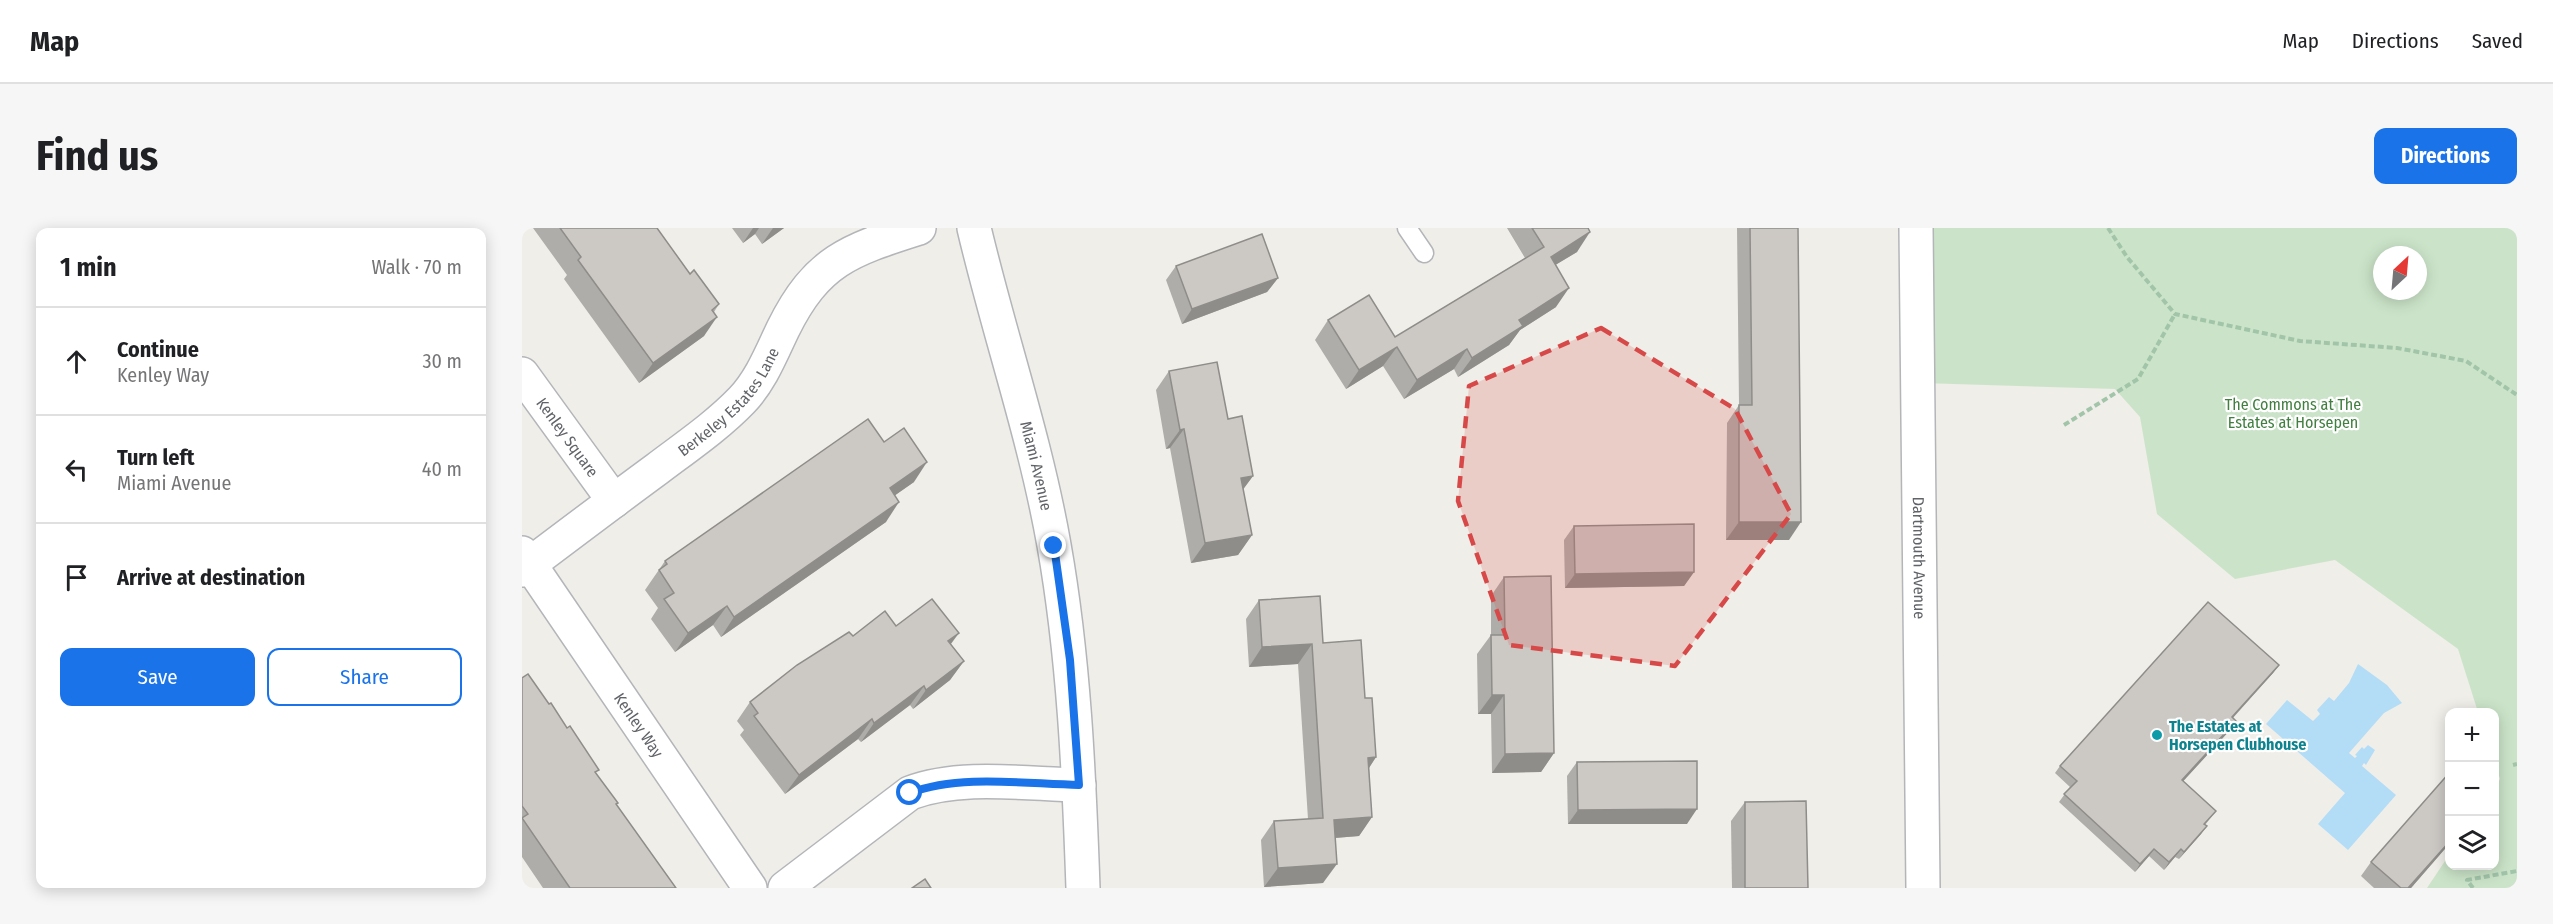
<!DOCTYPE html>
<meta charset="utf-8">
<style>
:root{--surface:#fff;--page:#f6f6f6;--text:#202124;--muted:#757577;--line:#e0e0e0;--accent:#1a73e8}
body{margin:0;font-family:"Fira Sans Condensed",sans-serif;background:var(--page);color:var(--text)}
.controls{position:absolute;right:18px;bottom:18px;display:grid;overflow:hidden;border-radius:12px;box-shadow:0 3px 15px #0003}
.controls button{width:54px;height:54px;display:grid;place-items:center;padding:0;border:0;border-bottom:2px solid var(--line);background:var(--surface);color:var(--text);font:30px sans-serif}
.compass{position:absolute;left:1851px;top:18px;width:54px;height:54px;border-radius:50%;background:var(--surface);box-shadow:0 3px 15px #0003;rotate:26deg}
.stop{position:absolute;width:18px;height:18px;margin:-14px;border:4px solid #1a73e8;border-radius:50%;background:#fff}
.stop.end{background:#1a73e8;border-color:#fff;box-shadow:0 2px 6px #0008}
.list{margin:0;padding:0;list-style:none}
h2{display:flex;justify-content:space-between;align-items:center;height:78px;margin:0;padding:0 24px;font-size:26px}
h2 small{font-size:20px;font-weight:400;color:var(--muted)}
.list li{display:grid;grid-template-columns:39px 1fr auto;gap:18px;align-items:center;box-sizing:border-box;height:108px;padding:0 24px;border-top:2px solid var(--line)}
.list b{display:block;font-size:22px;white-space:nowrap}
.list p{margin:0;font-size:20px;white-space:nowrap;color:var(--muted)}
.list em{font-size:20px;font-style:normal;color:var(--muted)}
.actions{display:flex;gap:12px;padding:18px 24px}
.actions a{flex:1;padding:14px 0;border:2px solid var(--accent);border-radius:12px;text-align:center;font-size:21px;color:var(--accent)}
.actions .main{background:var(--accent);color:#fff}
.icon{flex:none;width:33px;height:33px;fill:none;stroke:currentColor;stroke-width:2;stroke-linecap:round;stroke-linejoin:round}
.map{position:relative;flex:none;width:1995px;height:660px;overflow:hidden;border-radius:12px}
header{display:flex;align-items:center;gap:36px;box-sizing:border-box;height:84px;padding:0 30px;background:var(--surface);border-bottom:2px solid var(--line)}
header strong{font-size:28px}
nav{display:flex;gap:33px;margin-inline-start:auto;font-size:21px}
.intro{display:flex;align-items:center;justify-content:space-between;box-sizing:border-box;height:144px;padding:0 36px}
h1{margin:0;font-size:42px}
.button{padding:15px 27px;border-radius:12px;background:var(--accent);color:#fff;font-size:21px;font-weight:700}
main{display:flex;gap:36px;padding:0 36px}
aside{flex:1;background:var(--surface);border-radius:12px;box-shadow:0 3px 15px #0003}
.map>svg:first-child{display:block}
.green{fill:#cbe4c9;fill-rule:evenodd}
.water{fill:#b3ddf6}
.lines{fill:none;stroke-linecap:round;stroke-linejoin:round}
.service-casing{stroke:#b3b5b9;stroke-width:21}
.minor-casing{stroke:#b3b5b9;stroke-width:36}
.path{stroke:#a2c5aa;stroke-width:4;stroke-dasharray:6 3;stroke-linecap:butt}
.service{stroke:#fff;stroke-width:18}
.minor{stroke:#fff;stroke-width:33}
.wall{fill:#afada9}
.shaded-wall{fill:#8f8d8a}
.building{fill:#ccc9c5;stroke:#8f8d8a;stroke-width:1.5}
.route{stroke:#1a73e8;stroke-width:8}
.marked{fill:#d64948;fill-opacity:0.2;stroke:#d64948;stroke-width:4.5;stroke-dasharray:12 8;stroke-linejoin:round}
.culture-dot{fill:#0f9aa8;stroke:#fff;stroke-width:2}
.labels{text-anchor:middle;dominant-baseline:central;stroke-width:4.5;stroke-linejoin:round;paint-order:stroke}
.street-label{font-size:16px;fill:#606367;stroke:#fff}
.park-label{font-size:16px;fill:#407f3f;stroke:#fff}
.culture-label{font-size:16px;font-weight:bold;fill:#0d838f;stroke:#fff;text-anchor:start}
</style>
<header>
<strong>Map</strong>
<nav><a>Map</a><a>Directions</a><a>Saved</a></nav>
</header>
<div class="intro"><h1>Find us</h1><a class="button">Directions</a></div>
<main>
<aside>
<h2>1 min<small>Walk · 70 m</small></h2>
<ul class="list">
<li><svg class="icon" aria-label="ahead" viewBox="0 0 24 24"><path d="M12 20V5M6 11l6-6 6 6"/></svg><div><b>Continue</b><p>Kenley Way</p></div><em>30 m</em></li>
<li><svg class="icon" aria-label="left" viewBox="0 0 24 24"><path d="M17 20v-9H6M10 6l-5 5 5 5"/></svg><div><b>Turn left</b><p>Miami Avenue</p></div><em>40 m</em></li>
<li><svg class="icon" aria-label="arrive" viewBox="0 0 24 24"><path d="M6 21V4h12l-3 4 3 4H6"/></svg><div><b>Arrive at destination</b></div></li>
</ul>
<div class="actions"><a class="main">Save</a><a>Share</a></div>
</aside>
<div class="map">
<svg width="1995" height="660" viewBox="0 0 1995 660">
<rect width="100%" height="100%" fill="#f0eee9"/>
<!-- green -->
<path class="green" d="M1398,0H1995V660H1905L1927,627L1928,638H1972L1973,559L1978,551L1973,535L1972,484H1956L1936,421L1813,332L1713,351L1635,286L1618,189L1593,161L1399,155ZM1860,27H1896V63H1860Z"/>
<!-- water -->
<path class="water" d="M1836,436L1865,457L1880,475L1862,485L1827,525L1833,530L1835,528L1833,527L1840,519L1842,521L1846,517L1853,522L1844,537L1842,535L1840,538L1874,567L1826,622L1796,596L1823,565L1744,496L1765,472L1791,493L1798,486L1795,482L1807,469L1812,473L1827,455Z"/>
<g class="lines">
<!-- service casing -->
<g class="service-casing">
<path id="service" d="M885,0L902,25"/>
</g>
<!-- minor casing -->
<g class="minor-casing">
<g id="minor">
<path id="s1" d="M452,0C477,106 513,209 532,317C552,430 557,545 561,660"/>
<path id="s2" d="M1394,0L1401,660"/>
<path id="s3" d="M0,146L92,273"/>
<path id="s4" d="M0,325L228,660"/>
<path id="s5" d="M0,342C45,308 90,274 135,241C164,219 195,198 220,172C239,152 249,126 261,101C295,32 328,22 397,0"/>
<path d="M263,660L388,565C438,546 504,556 557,557"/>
</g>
</g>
<!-- path -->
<g class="path">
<path d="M1586,0L1605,29L1653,86L1778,113L1875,120L1944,133L1995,167"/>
<path d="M1542,197L1616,151L1653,86"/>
<path d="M1991,537L1995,536"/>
<path d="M1951,660L1945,652L1995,643"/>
</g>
<!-- service -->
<use href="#service" class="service"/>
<!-- minor -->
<use href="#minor" class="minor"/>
</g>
<!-- wall -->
<g class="wall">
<path d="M11,0H135L168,46L197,76L192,84L182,108L117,155L42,51L45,47Z"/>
<path d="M210,0H262L240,16L233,6L221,15Z"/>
<path d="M985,0H1066L1055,24L1033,37L1034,79L998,102L987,117L936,149L932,141L882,171L861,138L824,161L793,112L806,92L873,109L1003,30Z"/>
<path d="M1215,0H1276L1267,312H1204L1205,195L1217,177Z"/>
<path d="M654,38L756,50L745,64L660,96L644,52Z"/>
<path d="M647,143L706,191L731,248L721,261L730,307L716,327L669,335L648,220L644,221L634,162Z"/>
<path d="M362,214L392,254L373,267L364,294L199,409L191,397L153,424L129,391L136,380L123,362L143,333Z"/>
<path d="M1052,298L1172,344L1162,358L1043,360L1042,312Z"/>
<path d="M982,349L1032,525L1019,544L970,545L969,486H956L955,426L969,407V368Z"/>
<path d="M737,372L801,415L843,470L854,529L847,540L850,589L837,608L813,610L801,655L742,659L739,612L752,593L786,591L776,436L727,439L724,391Z"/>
<path d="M374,398L429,416L442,433L428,452L391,481L388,477L339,514L336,511L263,566L218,507L222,502L215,493L228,474L331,408Z"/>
<path d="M1757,437L1751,445L1711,490L1714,493L1709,501L1661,553L1694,583L1683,597L1679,606L1657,631L1653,629L1642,642L1627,628L1613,644L1537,574L1548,559L1533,545L1538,538Z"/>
<path d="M0,450L74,546L94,576L154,660H21L0,629Z"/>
<path d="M1055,534L1165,596H1046L1045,548Z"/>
<path d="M1223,574L1286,660H1210L1209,593Z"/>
<path d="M1928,615L1889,660H1852L1839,648L1849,634Z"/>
</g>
<!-- shaded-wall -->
<g class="shaded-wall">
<path d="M231,0H237L233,6L221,15Z"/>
<path d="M251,0H262L240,16Z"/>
<path d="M1068,4L1055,24L1015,48L1029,29Z"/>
<path d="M756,50L745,64L660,96L670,81Z"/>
<path d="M1047,60L1034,79L998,102L987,117L936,149L950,130L997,92Z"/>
<path d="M195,89L182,108L117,155L131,135Z"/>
<path d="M875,119L861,138L824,161L837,142Z"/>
<path d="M945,121L932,141L882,171L895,152Z"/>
<path d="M662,201L648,220L644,221L658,202Z"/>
<path d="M405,234L392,254L355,280L368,260Z"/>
<path d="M731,248L717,267L719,250Z"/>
<path d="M377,274L364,294L199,409L212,389Z"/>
<path d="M1217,294H1279L1267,312H1204Z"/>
<path d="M730,307L716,327L669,335L683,315Z"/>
<path d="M1172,344L1162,358L1043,360L1053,346Z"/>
<path d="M205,378L191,397L153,424L166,405Z"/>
<path d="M437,405L423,424L426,413Z"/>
<path d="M790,416L776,436L727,439L740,419Z"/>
<path d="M442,433L428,452L391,481L404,462Z"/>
<path d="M1757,437L1751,445L1704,497L1710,489Z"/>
<path d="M402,458L388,477L339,514L352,495Z"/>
<path d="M970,467H982L969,486H956Z"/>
<path d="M350,491L336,511L263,566L277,547Z"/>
<path d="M1714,493L1709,501L1655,560L1660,552Z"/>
<path d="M1032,525L1019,544L970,545L983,526Z"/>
<path d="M854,529L841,549L846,530Z"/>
<path d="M1175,581L1165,596H1046L1056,582Z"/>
<path d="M850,589L837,608L799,611L812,592Z"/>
<path d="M1685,598L1679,606L1657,631L1662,624Z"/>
<path d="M1928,613V615L1889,660H1886Z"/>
<path d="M1632,621L1627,628L1613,644L1618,636Z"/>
<path d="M1659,621L1653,629L1642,642L1647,634Z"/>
<path d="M815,636L801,655L742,659L756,640Z"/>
</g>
<!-- building -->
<g class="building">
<path d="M38,0H135L168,46L172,42L197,76L190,82L195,89L131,135L56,32L59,29Z"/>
<path d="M1010,0H1066L1068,4L1029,29L1047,60L997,92L1001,98L950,130L945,121L895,152L875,119L837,142L806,92L847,67L873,109L1022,19Z"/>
<path d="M1228,0H1276L1279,294H1217V177H1230Z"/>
<path d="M740,6L756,50L670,81L654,38Z"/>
<path d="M695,134L706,191L720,188L731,248L719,250L730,307L683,315L662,201L658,202L647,143Z"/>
<path d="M346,191L362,214L382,200L405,234L368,260L377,274L212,389L205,378L166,405L142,371L152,365L137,342L145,336L143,333Z"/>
<path d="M1172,296V344L1053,346L1052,298Z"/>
<path d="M1029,348L1032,525L983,526L982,467H970L969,407H983L982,349Z"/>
<path d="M798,368L801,415L839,412L843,470H850L854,529L846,530L850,589L812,592L815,636L756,640L752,593L801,590L790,416L740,419L737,372Z"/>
<path d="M410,371L437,405L426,413L442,433L404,462L402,458L352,495L350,491L277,547L232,488L236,485L228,474L275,437L327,404L331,408L363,383L374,398Z"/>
<path d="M1686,374L1757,437L1710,489L1714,493L1660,552L1694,583L1682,596L1685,598L1662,624L1659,621L1647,634L1632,621L1618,636L1542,566L1555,553L1538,538Z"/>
<path d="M6,446L27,476L29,475L45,500L48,498L77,542L73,544L96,575L94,576L154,660H48L0,590L6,586L0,578V450Z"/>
<path d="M1175,533V581L1056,582L1055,534Z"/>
<path d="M1928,544V613L1886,660H1879L1849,634Z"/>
<path d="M1284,573L1286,660H1223V574Z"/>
<path d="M403,651L409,660H390Z"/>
</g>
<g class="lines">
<!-- route -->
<path class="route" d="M388,565C438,546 504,556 557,557L548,432L532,318"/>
</g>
<!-- marked area -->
<path class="marked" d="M1079,100L1213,181L1269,286L1153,438L987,417L936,273L947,158Z"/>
<!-- markers -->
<circle class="culture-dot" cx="1635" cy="507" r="6"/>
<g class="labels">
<!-- street labels -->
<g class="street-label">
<text stroke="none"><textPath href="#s5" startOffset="268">Berkeley Estates Lane</textPath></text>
<text stroke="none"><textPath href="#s3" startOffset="78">Kenley Square</textPath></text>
<text stroke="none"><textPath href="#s1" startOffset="246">Miami Avenue</textPath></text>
<text stroke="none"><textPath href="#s2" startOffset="330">Dartmouth Avenue</textPath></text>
<text stroke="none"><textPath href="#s4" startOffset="208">Kenley Way</textPath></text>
</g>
<!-- park labels -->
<g class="park-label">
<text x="1771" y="176">The Commons at The<tspan x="1771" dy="18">Estates at Horsepen</tspan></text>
</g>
<!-- culture labels -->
<g class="culture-label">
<text x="1647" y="498">The Estates at<tspan x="1647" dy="18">Horsepen Clubhouse</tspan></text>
</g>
</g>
</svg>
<div class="controls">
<button>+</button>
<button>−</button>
<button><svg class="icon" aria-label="layers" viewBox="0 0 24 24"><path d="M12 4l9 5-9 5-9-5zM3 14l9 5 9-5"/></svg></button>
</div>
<svg class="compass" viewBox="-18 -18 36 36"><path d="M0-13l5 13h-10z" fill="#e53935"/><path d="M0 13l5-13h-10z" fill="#757577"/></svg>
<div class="stop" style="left:388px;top:565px"></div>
<div class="stop end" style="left:532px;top:318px"></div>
</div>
</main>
